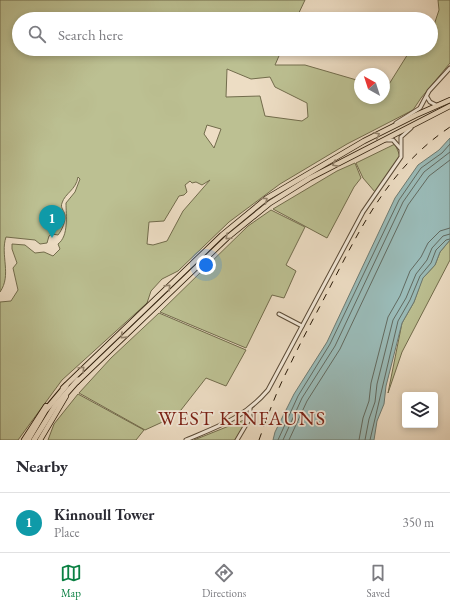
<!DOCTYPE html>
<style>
:root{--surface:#fff;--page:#f2f2f3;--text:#2b2b33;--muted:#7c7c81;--line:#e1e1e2;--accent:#0b8043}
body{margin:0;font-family:"EB Garamond",serif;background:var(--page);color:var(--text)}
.controls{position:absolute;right:12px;bottom:12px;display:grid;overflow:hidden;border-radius:4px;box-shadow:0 2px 6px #0003}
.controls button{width:36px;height:36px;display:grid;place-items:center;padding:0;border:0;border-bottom:1px solid var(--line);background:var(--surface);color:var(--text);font:20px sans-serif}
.compass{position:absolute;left:354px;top:68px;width:36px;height:36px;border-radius:50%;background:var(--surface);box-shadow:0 2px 6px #0003;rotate:321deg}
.you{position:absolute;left:206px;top:265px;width:14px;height:14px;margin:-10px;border:3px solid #fff;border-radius:50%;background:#1a73e8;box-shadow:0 0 0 6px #1a73e833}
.badge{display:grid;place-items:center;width:26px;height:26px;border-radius:50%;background:var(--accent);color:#fff;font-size:13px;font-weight:700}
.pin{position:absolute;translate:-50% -33px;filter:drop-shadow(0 1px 2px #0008)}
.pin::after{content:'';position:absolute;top:21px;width:14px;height:12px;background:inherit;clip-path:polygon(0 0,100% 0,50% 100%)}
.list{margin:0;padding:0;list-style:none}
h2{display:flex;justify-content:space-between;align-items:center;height:52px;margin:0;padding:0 16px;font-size:17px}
h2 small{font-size:13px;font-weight:400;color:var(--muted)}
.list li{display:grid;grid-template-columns:26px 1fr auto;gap:12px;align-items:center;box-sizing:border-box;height:60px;padding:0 16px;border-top:1px solid var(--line)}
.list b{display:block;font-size:15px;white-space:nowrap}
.list p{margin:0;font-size:13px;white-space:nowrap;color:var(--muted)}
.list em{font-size:13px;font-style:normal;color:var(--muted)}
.icon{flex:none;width:22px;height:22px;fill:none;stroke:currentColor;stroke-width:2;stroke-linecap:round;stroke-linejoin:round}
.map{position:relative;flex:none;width:450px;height:440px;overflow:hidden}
.search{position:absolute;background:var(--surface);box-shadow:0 2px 6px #0003;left:12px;right:12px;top:12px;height:44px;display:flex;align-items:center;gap:10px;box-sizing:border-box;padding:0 14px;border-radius:22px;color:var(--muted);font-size:15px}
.sheet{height:112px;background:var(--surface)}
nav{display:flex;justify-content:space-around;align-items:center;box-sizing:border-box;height:56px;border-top:1px solid var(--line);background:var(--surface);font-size:11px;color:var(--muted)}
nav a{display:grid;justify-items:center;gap:2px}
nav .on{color:var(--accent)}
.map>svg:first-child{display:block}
.green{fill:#bcc092;stroke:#726c4c;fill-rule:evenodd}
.water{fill:#9abbb8;stroke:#6d7a71}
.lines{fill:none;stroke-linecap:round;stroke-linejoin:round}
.shore{stroke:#626a60;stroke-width:1}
.minor-casing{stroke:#5a4a36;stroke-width:5}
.trunk-casing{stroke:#291907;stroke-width:6}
.motorway-casing{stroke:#291907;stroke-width:7}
.minor{stroke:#f3e9d9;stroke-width:3}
.trunk{stroke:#edddc4;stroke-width:4.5}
.motorway{stroke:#edddc4;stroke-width:5}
.rail{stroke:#291907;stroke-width:1;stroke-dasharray:7 7;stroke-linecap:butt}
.oneway{stroke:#95856f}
.labels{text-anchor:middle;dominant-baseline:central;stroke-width:3.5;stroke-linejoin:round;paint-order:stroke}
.quarter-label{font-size:20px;letter-spacing:1px;fill:#7a1f14;stroke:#f3e9d9}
</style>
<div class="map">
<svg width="450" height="440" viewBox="0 0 450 440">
<rect width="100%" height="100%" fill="#edddc4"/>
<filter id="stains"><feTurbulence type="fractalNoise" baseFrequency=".005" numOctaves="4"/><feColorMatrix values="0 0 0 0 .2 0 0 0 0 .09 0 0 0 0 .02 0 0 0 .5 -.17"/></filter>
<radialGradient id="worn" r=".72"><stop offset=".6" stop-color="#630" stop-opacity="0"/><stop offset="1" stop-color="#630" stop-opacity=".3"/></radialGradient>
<!-- green -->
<g class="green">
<path d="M0,0H305L296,19H19V49H282L275,65H305L360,81V98H384V88L386,89L411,49H431V34L439,10L438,0H450V63L421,98L413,110L347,144L280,184L229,222L178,271L162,279L151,291L147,303L62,380L18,440H0V302L11,301L18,290L13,268L17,263L12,249V244L25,245L35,253L44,252L53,256L60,249L58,244C69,236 66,215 66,203L75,192L80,179L78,177C76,190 65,193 62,203C60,208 64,210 65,215C66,221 62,230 58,235L52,234L49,236L47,243L40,244L35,240L6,237C0,255 12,275 0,292ZM227,69L251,79L270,77L275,87L307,103L308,117L302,121L265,116L260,96L226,97ZM207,125L221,129L214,148L204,134ZM210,180L183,211L167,241L153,245L147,244L149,222L164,221L179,196L184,195L187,192L185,185L190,181L192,183L196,182L202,185Z"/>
<path d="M395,144L400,156L375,192L363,178L356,163Z"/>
<path d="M355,163L361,178L354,187L327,238L273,209L337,171Z"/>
<path d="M271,210L305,227L286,265L296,271L284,298L272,295L246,348L160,312L248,226Z"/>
<path d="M450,240V260L402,352L388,393L402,323L414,302L422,279L435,265L440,252Z"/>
<path d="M159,313L246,350L226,386L206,378L181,410L169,419L145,430L79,393L111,358Z"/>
<path d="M78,394L144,430L136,440H48L54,424Z"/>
<path d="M248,415L249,417L235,440H194L244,420Z"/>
</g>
<!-- water -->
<path class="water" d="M450,138V240L440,252L435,265L423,278L414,302L402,323L386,386L384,404L377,421L374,440H273L275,432L294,394L327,342L395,198L418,165L439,150Z"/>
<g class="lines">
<!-- shore -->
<g class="shore">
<path d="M278,440L298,396L330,344L399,200L421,168L442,153L450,144"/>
<path d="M283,440L302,398L335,346L403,202L424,172L450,152"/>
<path d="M289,440L307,401L340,349L408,205L429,176L450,160"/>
<path d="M359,440L363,418L369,401L371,383L388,317L400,296L410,271L421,257L428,243L440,231L450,228"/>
<path d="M365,440L369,419L375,402L377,384L393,320L406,298L416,274L427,260L432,248L443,236L450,234"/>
<path d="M370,440L398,321L410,300L420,276L431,263L436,250L446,240L450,239"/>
</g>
<!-- minor casing -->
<g class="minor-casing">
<g id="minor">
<path d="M427,97L430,102L436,105"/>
<path d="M396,123L420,108L429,91L450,68"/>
<path d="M386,140H393L400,148"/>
<path d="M279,314L302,326"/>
<path d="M186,440C219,426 244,418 268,390L363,212L401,157V137L411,128"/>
<path d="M237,440L250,418V408"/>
</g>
</g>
<!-- trunk casing -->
<g class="trunk-casing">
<g id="trunk">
<path d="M77,382L227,238L270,203L310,178L450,106"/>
<path d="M63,388L222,235L267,198L364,141L416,115L450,100"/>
<path d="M24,440L46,406"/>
<path d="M40,440L66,396"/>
</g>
</g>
<!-- motorway casing -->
<g class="motorway-casing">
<g id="motorway">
<path d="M28,440L45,411L66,386"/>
<path d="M34,440L55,406L78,380"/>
</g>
</g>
<!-- minor -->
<use href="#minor" class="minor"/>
<!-- trunk -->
<use href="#trunk" class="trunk"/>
<!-- motorway -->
<use href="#motorway" class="motorway"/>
<!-- rail -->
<path class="rail" d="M259,440C268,415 277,390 289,367C301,341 315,316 328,291C361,227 389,168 450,127"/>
</g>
<!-- one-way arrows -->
<defs><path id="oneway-chevron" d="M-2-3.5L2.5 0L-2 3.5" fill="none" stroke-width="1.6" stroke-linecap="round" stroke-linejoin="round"/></defs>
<g class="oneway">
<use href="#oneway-chevron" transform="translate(377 135) rotate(-27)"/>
<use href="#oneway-chevron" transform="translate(335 164) rotate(152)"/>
<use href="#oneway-chevron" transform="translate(265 200) rotate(-36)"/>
<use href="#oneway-chevron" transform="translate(228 237) rotate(138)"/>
<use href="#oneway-chevron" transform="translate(168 287) rotate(-44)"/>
<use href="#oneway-chevron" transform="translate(123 336) rotate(136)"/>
<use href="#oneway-chevron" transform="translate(82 369) rotate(-45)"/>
</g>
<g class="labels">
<!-- quarter labels -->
<g class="quarter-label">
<text x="242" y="418">WEST KINFAUNS</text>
</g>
</g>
<rect width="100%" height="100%" filter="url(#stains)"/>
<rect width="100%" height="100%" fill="url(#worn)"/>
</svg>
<div class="controls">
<button><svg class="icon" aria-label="layers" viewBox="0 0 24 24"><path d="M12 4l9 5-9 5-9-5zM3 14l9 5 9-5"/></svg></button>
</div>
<svg class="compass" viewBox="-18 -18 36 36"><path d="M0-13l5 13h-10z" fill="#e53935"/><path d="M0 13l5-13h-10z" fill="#7c7c81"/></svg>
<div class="you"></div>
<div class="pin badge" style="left:52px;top:238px;background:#0f9aa8">1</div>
<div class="search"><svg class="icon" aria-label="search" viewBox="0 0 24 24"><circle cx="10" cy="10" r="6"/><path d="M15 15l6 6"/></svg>Search here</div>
</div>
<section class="sheet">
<h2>Nearby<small></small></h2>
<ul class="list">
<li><span class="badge" style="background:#0f9aa8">1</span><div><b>Kinnoull Tower</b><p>Place</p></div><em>350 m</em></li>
</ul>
</section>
<nav>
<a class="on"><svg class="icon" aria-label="map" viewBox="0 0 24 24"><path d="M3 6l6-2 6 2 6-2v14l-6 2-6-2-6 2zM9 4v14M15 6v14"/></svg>Map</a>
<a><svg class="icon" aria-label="directions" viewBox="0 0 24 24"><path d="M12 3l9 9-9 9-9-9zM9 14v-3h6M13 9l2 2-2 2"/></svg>Directions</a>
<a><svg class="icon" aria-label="saved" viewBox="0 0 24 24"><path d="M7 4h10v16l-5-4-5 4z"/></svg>Saved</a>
</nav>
